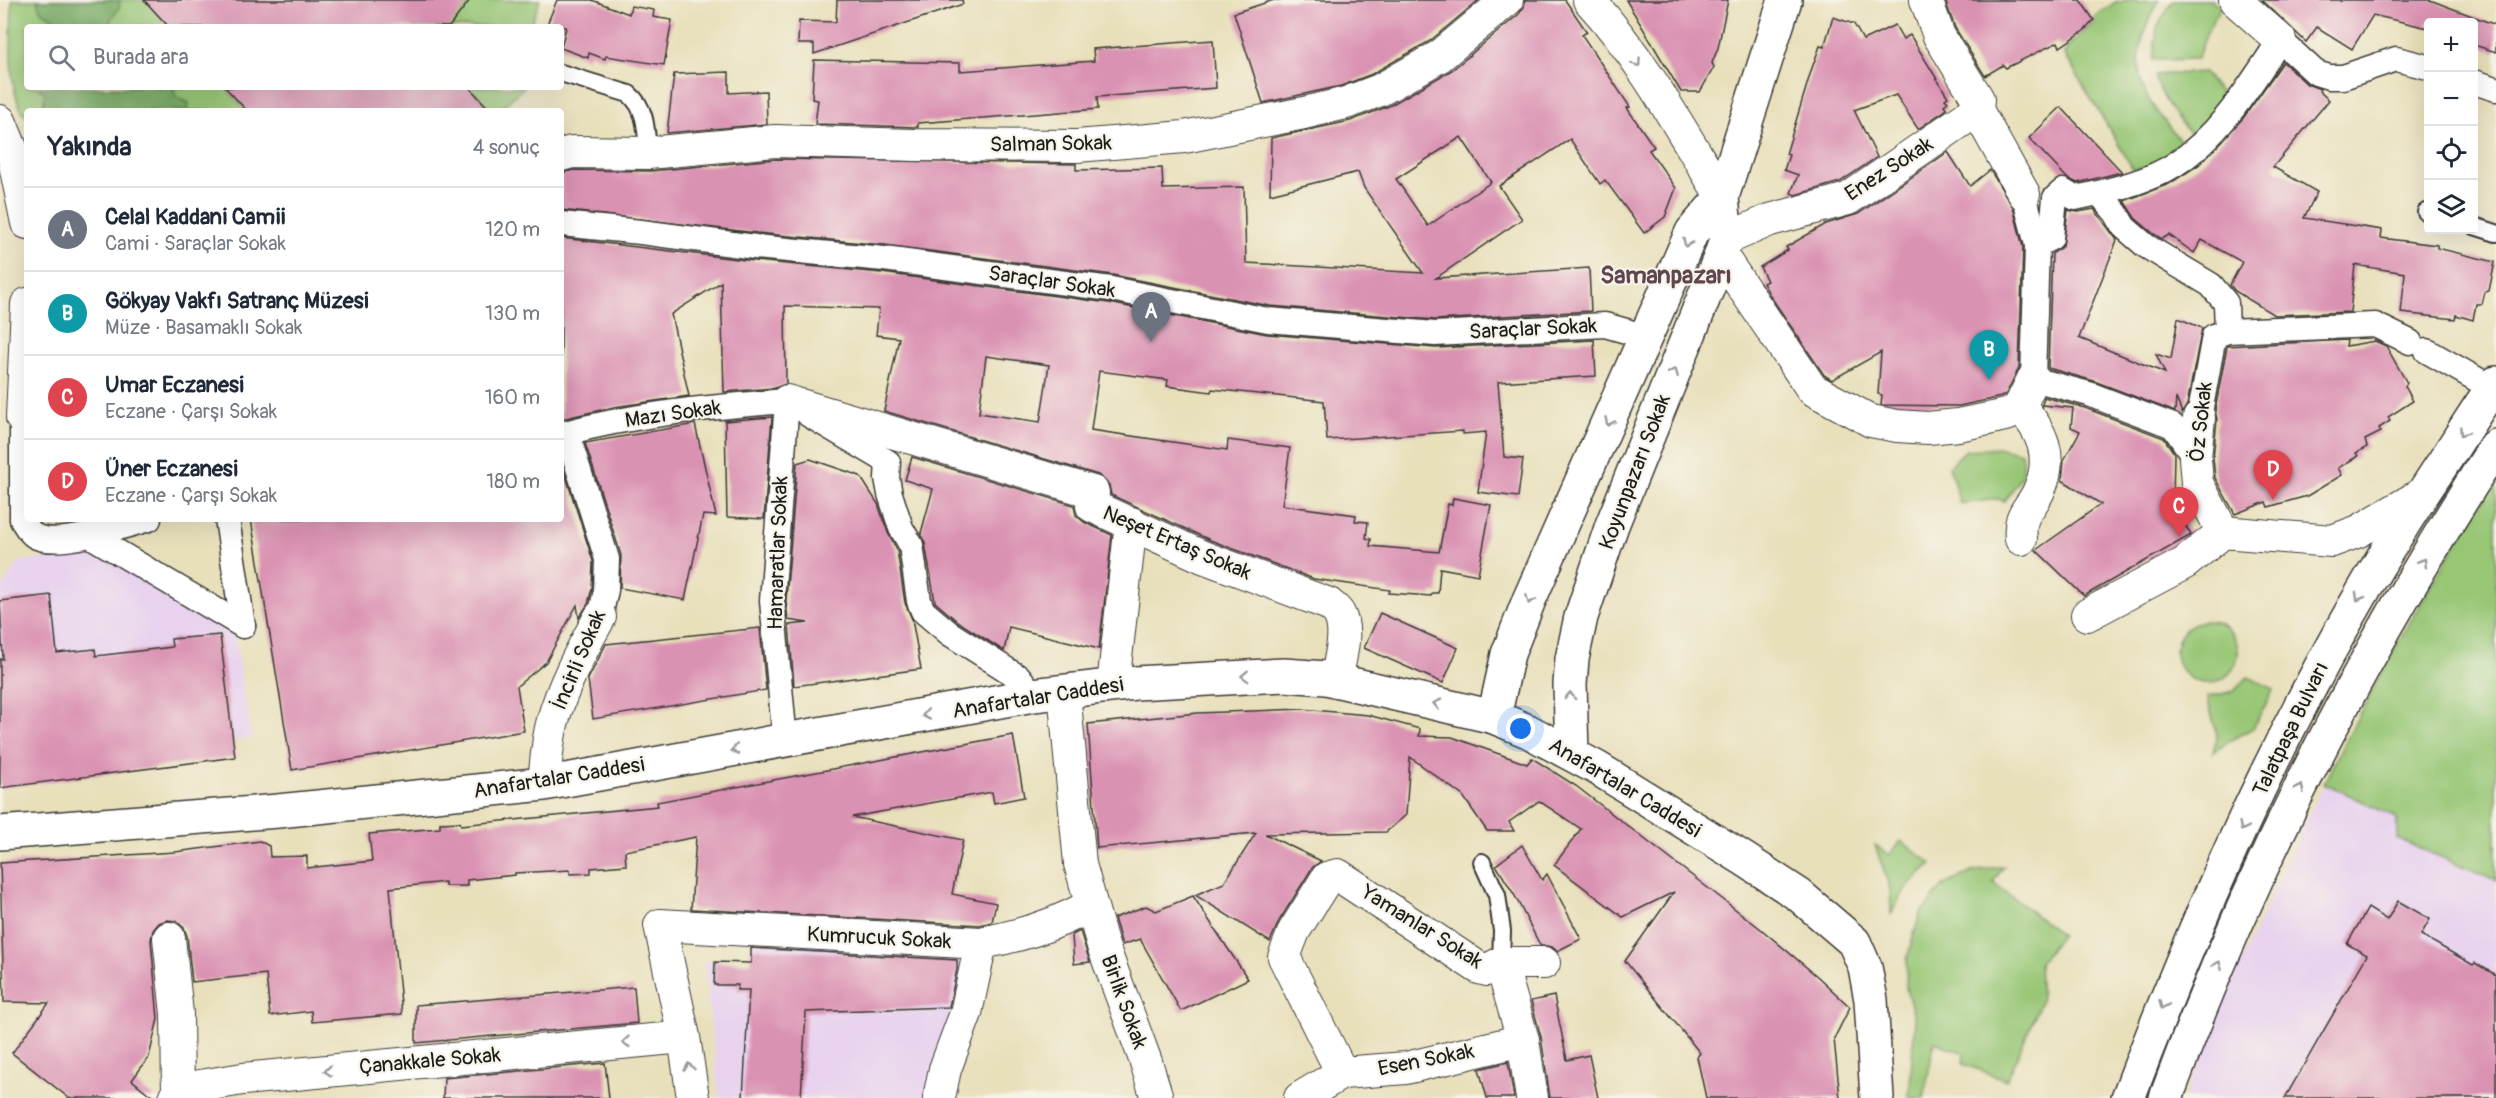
<!DOCTYPE html>
<html lang="tr">
<meta charset="utf-8">
<style>
:root{--surface:#fff;--page:#f2f2f3;--text:#1f2937;--muted:#747a83;--line:#e0e1e3;--accent:#0b8043}
body{margin:0;font-family:Pangolin,sans-serif;background:var(--page);color:var(--text)}
.controls{position:absolute;right:18px;top:18px;display:grid;overflow:hidden;border-radius:6px;box-shadow:0 6px 24px #0002}
.controls button{width:54px;height:54px;display:grid;place-items:center;padding:0;border:0;border-bottom:2px solid var(--line);background:var(--surface);color:var(--text);font:30px sans-serif}
.you{position:absolute;left:1521px;top:729px;width:21px;height:21px;margin:-15px;border:4px solid #fff;border-radius:50%;background:#1a73e8;box-shadow:0 0 0 9px #1a73e833}
.badge{display:grid;place-items:center;width:39px;height:39px;border-radius:50%;background:var(--accent);color:#fff;font-size:20px;font-weight:700}
.pin{position:absolute;translate:-50% -50px;filter:drop-shadow(0 2px 3px #0008)}
.pin::after{content:'';position:absolute;top:32px;width:21px;height:18px;background:inherit;clip-path:polygon(0 0,100% 0,50% 100%)}
.list{margin:0;padding:0;list-style:none}
h2{display:flex;justify-content:space-between;align-items:center;height:78px;margin:0;padding:0 24px;font-size:26px}
h2 small{font-size:20px;font-weight:400;color:var(--muted)}
.list li{display:grid;grid-template-columns:39px 1fr auto;gap:18px;align-items:center;box-sizing:border-box;height:84px;padding:0 24px;border-top:2px solid var(--line)}
.list b{display:block;font-size:22px;white-space:nowrap}
.list p{margin:0;font-size:20px;white-space:nowrap;color:var(--muted)}
.list em{font-size:20px;font-style:normal;color:var(--muted)}
.icon{flex:none;width:33px;height:33px;fill:none;stroke:currentColor;stroke-width:2;stroke-linecap:round;stroke-linejoin:round}
.map{position:relative;flex:none;width:2496px;height:1098px;overflow:hidden}
.search{position:absolute;background:var(--surface);box-shadow:0 6px 24px #0002;left:24px;top:24px;width:540px;height:66px;display:flex;align-items:center;gap:15px;box-sizing:border-box;padding:0 21px;border-radius:6px;color:var(--muted);font-size:22px}
.panel{position:absolute;background:var(--surface);box-shadow:0 6px 24px #0002;left:24px;top:108px;width:540px;height:414px;border-radius:6px}
.map>svg:first-child{display:block}
.built{fill:#e8d2ee}
.green{fill:#97c674;stroke:#5a7148;stroke-width:1.5}
.forest{fill:#79ab66;stroke:#4a6441;stroke-width:1.5}
.building{fill:#da92b2;fill-rule:evenodd}
.lines{fill:none;stroke-linecap:round;stroke-linejoin:round}
.service-casing{stroke:#3b3934;stroke-width:20}
.pedestrian-casing{stroke:#3b3934;stroke-width:27}
.minor-casing{stroke:#3b3934;stroke-width:34}
.secondary-casing{stroke:#3b3934;stroke-width:36}
.primary-casing{stroke:#3b3934;stroke-width:36}
.service{stroke:#fff;stroke-width:16}
.pedestrian{stroke:#fff;stroke-width:24}
.minor{stroke:#fff;stroke-width:32}
.secondary{stroke:#fff;stroke-width:33}
.primary{stroke:#fff;stroke-width:33}
.oneway{stroke:#999}
.labels{text-anchor:middle;dominant-baseline:central;stroke-width:4.5;stroke-linejoin:round;paint-order:stroke}
.street-label{font-size:21px;fill:#1c1c1c;stroke:#f7f3e8}
.quarter-label{font-size:24px;font-weight:bold;fill:#5e4550;stroke:#f7f3e8}
</style>
<div class="map">
<svg width="2496" height="1098" viewBox="0 0 2496 1098">
<rect width="100%" height="100%" fill="#f7f3e8"/>
<filter id="ink" filterUnits="userSpaceOnUse"><feTurbulence type="fractalNoise" baseFrequency=".0167" numOctaves="2"/><feDisplacementMap in="SourceGraphic" scale="12" xChannelSelector="R" yChannelSelector="G"/><feConvolveMatrix kernelMatrix="1 2 1 2 8 2 1 2 1" color-interpolation-filters="sRGB"/></filter>
<filter id="wash" filterUnits="userSpaceOnUse"><feTurbulence type="fractalNoise" baseFrequency=".008" numOctaves="4" result="noise"/><feDisplacementMap in="SourceGraphic" scale="24" xChannelSelector="R" yChannelSelector="G"/><feGaussianBlur stdDeviation="1.35" result="paint"/><feColorMatrix in="noise" values="0 0 0 0 0 0 0 0 0 0 0 0 0 0 0 0 0 1.4 0 .05"/><feComposite in="paint" operator="in"/></filter>
<g filter="url(#wash)">
<rect width="100%" height="100%" fill="#e8e0bb"/>
<!-- built -->
<g class="built">
<path d="M95,554L175,594L234,633L252,738L0,772V589L20,561Z"/>
<path d="M2324,783L2397,818V839L2496,880V1098H2185L2204,1046L2246,949Z"/>
<path d="M752,943L969,948L926,1098H719L704,961L750,963Z"/>
</g>
<!-- green -->
<g class="green">
<path d="M12,0H145L169,27H27V87H225L247,111H27V118C5,93 12,32 12,0Z"/>
<path d="M388,0H540L530,27H413Z"/>
<path d="M2124,0H2137L2140,3L2143,0H2159C2143,25 2131,66 2146,94C2156,114 2172,130 2186,147L2160,166L2133,169L2064,53L2071,43L2095,22V16L2117,1L2121,3Z"/>
<path d="M2173,0H2212L2221,7L2208,30L2197,59L2153,60L2157,27Z"/>
<path d="M2204,72L2214,86L2229,100L2196,141C2177,118 2163,104 2155,75Z"/>
<path d="M469,87H524L498,111H491Z"/>
<path d="M2001,448L2021,453C2029,472 2015,486 2004,501L1998,499L1960,504L1949,466L1966,450Z"/>
<path d="M2496,480V880L2397,839V818L2324,783C2376,679 2433,578 2496,480Z"/>
<circle cx="2207" cy="652" r="31"/>
<path d="M2248,677L2274,689L2253,728L2231,740L2213,753L2217,735L2207,697L2234,691Z"/>
<path d="M1901,841L1932,864C1913,878 1900,894 1891,915L1890,889L1875,845L1889,855Z"/>
<path d="M2004,866L1993,882L2061,935L2039,964L2041,1001L2007,1080L1963,1064L1964,1053L1934,1042L1924,1098H1909L1915,1020L1906,988L1907,958L1920,914L1944,885L1972,872Z"/>
</g>
<!-- forest -->
<g class="forest">
<path d="M37,0H120L119,8L111,19L109,27H51L54,19L40,10Z"/>
<path d="M37,87H173L176,97L189,103L187,111H45L43,106L45,93Z"/>
</g>
<g id="blocks">
<!-- building -->
<g class="building">
<path d="M144,0H470L449,27H169Z"/>
<path d="M557,0H592L629,14L631,6L654,10L653,17L672,20L664,65L606,56L605,59L589,53L588,58L561,48L566,27H546Z"/>
<path d="M837,0H962L963,4L814,54V44H798L799,21L836,22Z"/>
<path d="M1274,0H1479L1430,41L1372,74L1341,86L1263,103L1234,13Z"/>
<path d="M1525,0H1565L1587,32L1582,35L1630,107L1627,108L1654,147L1649,150L1676,188L1665,217L1644,233L1605,180L1600,184L1570,139L1499,186L1522,219L1436,278L1589,268L1591,311L1435,320L1270,306L1113,275L885,245L757,233L561,210V178L565,172L574,170L650,171L776,159L1076,164V170L1162,168L1163,189L1244,187L1246,263L1423,273L1364,188L1358,172L1270,194L1271,138L1350,121L1389,106L1452,70L1519,14L1524,7ZM1461,137L1491,182L1428,226L1396,179Z"/>
<path d="M1626,0H1728L1718,48L1712,63L1714,67L1700,92H1681Z"/>
<path d="M1945,0H2080L2094,20L2085,30L2060,47L2058,42L2006,68L2003,65L1985,76L1955,28Z"/>
<path d="M2262,0H2430L2496,25V52L2474,45V22H2428V28L2373,15L2352,49L2317,27L2306,42Z"/>
<path d="M1833,17L1854,24L1863,40L1895,25L1903,39L1910,35L1948,97L1945,99L1948,102L1944,105L1947,109L1918,129L1896,95L1854,110L1877,157L1840,182L1795,195L1791,193L1798,175L1784,170L1789,155L1786,154L1812,68L1820,46L1824,47Z"/>
<path d="M1213,40L1216,88L1097,97L1098,109L918,123V127L815,124L818,100L812,99L814,60L960,63V71L1094,61L1093,49Z"/>
<path d="M2283,62L2307,84L2320,89L2319,91L2329,100L2273,167L2317,192L2304,218L2382,230L2381,238L2437,245V248L2495,262L2489,291L2485,292L2482,304H2476L2473,320L2456,315L2455,319L2401,313L2405,273L2355,265L2350,312L2274,315L2235,291L2230,285L2242,262L2202,240L2194,253L2169,235L2162,239L2154,234L2135,218L2124,201L2169,184L2200,164L2244,117Z"/>
<path d="M729,72V93L766,91L767,124L667,133L674,74Z"/>
<path d="M225,87H469L491,111H247Z"/>
<path d="M2061,107L2122,172L2077,183L2067,178L2029,138Z"/>
<path d="M1948,152L1970,186L1990,170L2013,207L2023,247L2019,368L2006,394L2001,397L1959,406L1881,405L1882,395L1878,394L1881,352L1832,380L1824,375L1771,297L1763,283L1767,281L1760,267L1788,250L1786,247L1826,224L1858,214Z"/>
<path d="M2094,209L2117,240L2079,338L2165,373L2156,354L2171,359L2178,318L2202,328L2187,405L2182,413L2176,398L2175,412L2094,381L2048,368L2052,254L2063,246L2068,210L2078,212Z"/>
<path d="M561,238L754,261L882,273L1109,303L1267,334L1436,348L1594,340L1596,376L1498,382L1504,457L1523,459L1518,497L1478,492L1486,432L1463,434V431L1327,440L1324,401L1212,389L1211,392L1167,386L1168,380L1099,371L1091,430L1227,450L1228,440L1290,448L1282,505L1356,515L1355,521L1368,522L1366,538L1371,539L1370,546L1439,552L1448,504L1452,505L1453,498L1491,505L1478,575L1440,568L1438,593H1432L1431,596L1389,593L1390,590L1314,579L1210,540L1111,495L1109,485L1098,475L884,411L899,338L876,335L879,309L785,306L786,384L775,388L724,392L721,282L671,314L689,396L614,407L561,419ZM986,356L1049,365L1040,422L979,413Z"/>
<path d="M2347,340L2346,346L2375,341L2386,346L2407,383L2405,386L2413,401L2388,417L2390,421L2379,428L2381,432L2365,440L2367,447L2356,453L2358,456L2338,468L2342,475L2307,496L2268,507L2266,502L2235,514L2215,478L2213,458L2217,420L2215,410L2227,346Z"/>
<path d="M2044,397L2085,408L2164,438L2174,453L2173,504L2191,535L2084,596L2036,550L2101,504L2062,480L2064,460L2080,431L2071,427L2073,408L2042,405Z"/>
<path d="M772,417L764,519L727,517L725,421Z"/>
<path d="M695,424L716,516L703,515L685,600L620,588L621,555L585,443Z"/>
<path d="M912,457L1074,505L1076,515L1084,522L1112,535L1099,649L1009,627L1004,651L957,621L935,602L925,543L921,533L933,489L905,480Z"/>
<path d="M810,459L860,476L878,504L888,533L897,550L905,603L912,619L921,669L794,686L789,625L808,623L788,620L786,601L797,463Z"/>
<path d="M561,461L593,561L592,588L588,604L579,618L577,605L546,662L517,686L524,731L292,770L251,519H561Z"/>
<path d="M51,595L57,653L95,649L96,656L172,647L171,639L220,635L235,757L0,788V659H3L0,601Z"/>
<path d="M1380,613L1458,648L1443,683L1364,648Z"/>
<path d="M760,628L766,690L593,719L588,679L606,644Z"/>
<path d="M1302,709L1368,715L1420,729L1419,736L1452,737L1527,764L1532,758L1576,786L1761,929L1818,977L1850,1007L1834,1039L1840,1098H1706L1697,1057L1700,1053L1625,961L1674,892L1623,917L1554,865L1581,829L1539,801L1509,822L1514,831H1487L1463,796L1410,757L1406,815L1386,832L1265,834L1321,861L1312,868L1279,921L1270,942L1195,895L1224,883L1256,833L1097,848L1088,724L1198,713Z"/>
<path d="M1013,735L1024,797L994,803L992,792L852,817L963,840L952,894L996,903L992,922L980,925L691,909L696,837L625,851L626,865L591,868V873L570,874V870L515,873V875L467,880V886H445V882L390,888L402,1014L312,1022L311,1011L270,1016L266,974L192,982L187,936L184,928L176,921L167,920L159,923L153,930L151,940L158,1019L149,1057L132,1080L154,1098H69L12,1053L49,1003L4,1002L0,863L175,852L260,841L269,846L270,857L307,856V868L372,861L369,834L440,828V823L460,822L461,825L658,806L657,802Z"/>
<path d="M1522,845L1542,880L1547,874L1581,939L1557,951L1552,947L1540,945L1515,896L1496,865Z"/>
<path d="M1193,896L1248,979L1181,1011L1140,939L1122,945L1114,918L1146,906L1156,911Z"/>
<path d="M2398,901L2430,919L2421,935L2473,965L2475,963L2496,975V1098H2285L2367,955L2347,944L2368,908L2387,920Z"/>
<path d="M1080,931L1090,962L1074,964L1072,935Z"/>
<path d="M751,948L957,960V969L949,1007L806,1012L801,1098H743L749,990H737L738,985H714L715,962L751,963Z"/>
<path d="M634,987L637,1023L416,1043V1005Z"/>
<path d="M1554,996L1567,1060L1589,1055L1598,1098H1550L1541,1037L1531,1001Z"/>
<path d="M1508,1062L1514,1098H1487L1479,1069Z"/>
<path d="M605,1063L609,1098H443L444,1078Z"/>
</g>
</g>
</g>
<g filter="url(#ink)">
<use href="#blocks" fill-opacity="0" stroke="#3b3934" stroke-width="1.5"/>
<g class="lines">
<!-- service casing -->
<g class="service-casing">
<g id="service">
<path d="M561,73L629,94C647,109 646,131 648,153"/>
<path d="M2426,212H2428"/>
<path d="M2474,226L2496,233"/>
<path d="M1482,862L1497,895L1502,931L1501,963"/>
</g>
</g>
<!-- pedestrian casing -->
<g class="pedestrian-casing">
<g id="pedestrian">
<path d="M2474,82L2496,89"/>
<path d="M2099,193L2116,213L2124,227L2146,246L2211,285L2226,303L2227,331L2214,336L2199,418"/>
<path d="M2024,194L2037,245L2033,379L2089,394L2173,426L2195,458"/>
<path d="M561,224L641,232L755,247L884,259L1111,289L1268,320L1435,334L1605,325L1647,337"/>
<path d="M2037,245L2051,238L2055,198L2063,191L2075,198C2105,192 2148,182 2174,165C2220,136 2251,84 2280,40L2316,73L2329,77H2343L2396,59L2428,67"/>
<path d="M2227,331L2375,325L2410,342"/>
<path d="M2427,351L2492,388"/>
<path d="M809,415L888,462L887,478L890,494L901,528L911,545L919,601L923,611L949,633L1020,678L1033,695"/>
<path d="M22,418V520C26,526 30,534 37,537C61,547 124,526 149,519"/>
<path d="M567,433L607,559L606,590L600,617"/>
<path d="M561,434C635,414 711,407 787,401"/>
<path d="M227,519L243,626"/>
<path d="M89,535L243,626"/>
<path d="M785,741L772,601L787,401"/>
</g>
</g>
<!-- minor casing -->
<g class="minor-casing">
<g id="minor">
<path d="M1589,0C1642,58 1681,130 1722,197"/>
<path d="M1926,0L1939,36L1978,99L1977,110"/>
<path d="M2235,0L2280,40"/>
<path d="M1977,110L2024,194"/>
<path d="M0,121L12,150L27,223"/>
<path d="M561,155L572,152L648,153L775,141L915,145L1077,146L1184,137L1304,113L1346,103L1380,90L1440,56L1507,0"/>
<path d="M1726,239L1770,220L1848,199L1977,110"/>
<path d="M1721,255L1812,389L1871,421L1897,426L1928,428L1958,425L1988,419L2009,414L2020,406L2033,379"/>
<path d="M787,401L1093,492L1092,506L1203,557L1329,604C1332,607 1337,610 1339,614C1349,632 1339,662 1336,681"/>
<path d="M2020,406C2041,430 2054,455 2040,488C2031,511 2018,511 2021,539"/>
<path d="M22,418L27,304"/>
<path d="M2199,418L2195,458L2197,483L2223,532"/>
<path d="M2087,615L2185,563L2223,532L2332,541L2359,531L2422,494"/>
<path d="M1113,685L1131,523"/>
<path d="M1064,691L1080,864L1103,946L1146,1062L1157,1098"/>
<path d="M544,784C546,764 547,743 552,724C562,686 581,651 600,617"/>
<path d="M169,938L177,1014L178,1095L175,1098"/>
<path d="M1501,963L1523,1040L1532,1098"/>
<path d="M1342,1073L1284,957L1294,931L1327,878L1338,875L1479,968L1487,970L1501,963H1544"/>
<path d="M178,1095L194,1087L243,1079L684,1037"/>
<path d="M693,1098L684,1037L660,925L981,943C1020,936 1057,925 1091,905"/>
<path d="M939,1098L945,1069L966,1013L981,943"/>
<path d="M1300,1098L1342,1073L1406,1068L1523,1040"/>
</g>
</g>
<!-- secondary casing -->
<g class="secondary-casing">
<g id="secondary">
<path d="M1494,717L1508,654L1529,600L1692,232L1722,197"/>
<path d="M1572,754L1570,684L1572,659L1581,617L1612,525L1721,255L1726,239L1722,197L1785,0"/>
<path d="M0,833L278,811L544,784L1033,695L1135,683L1284,675L1326,678L1494,717L1528,731L1597,768L1744,859L1799,895L1854,942L1865,967L1871,1000L1877,1098"/>
</g>
</g>
<!-- primary casing -->
<g class="primary-casing">
<g id="primary">
<path d="M2128,1098C2211,879 2310,662 2441,466C2459,439 2476,410 2496,383"/>
<path d="M2166,1098C2250,869 2363,651 2496,446"/>
</g>
</g>
<!-- service -->
<use href="#service" class="service"/>
<!-- pedestrian -->
<use href="#pedestrian" class="pedestrian"/>
<!-- minor -->
<use href="#minor" class="minor"/>
<!-- secondary -->
<use href="#secondary" class="secondary"/>
<!-- primary -->
<use href="#primary" class="primary"/>
</g>
<!-- one-way arrows -->
<defs><path id="oneway-chevron" d="M-2-3.5L2.5 0L-2 3.5" fill="none" stroke-width="1.6" stroke-linecap="round" stroke-linejoin="round" transform="scale(1.5)"/></defs>
<g class="oneway">
<use href="#oneway-chevron" transform="translate(1637 63) rotate(56)"/>
<use href="#oneway-chevron" transform="translate(1687 243) rotate(113)"/>
<use href="#oneway-chevron" transform="translate(1674 372) rotate(-68)"/>
<use href="#oneway-chevron" transform="translate(1609 422) rotate(114)"/>
<use href="#oneway-chevron" transform="translate(2463 432) rotate(124)"/>
<use href="#oneway-chevron" transform="translate(2423 562) rotate(-59)"/>
<use href="#oneway-chevron" transform="translate(2359 597) rotate(119)"/>
<use href="#oneway-chevron" transform="translate(1530 600) rotate(113)"/>
<use href="#oneway-chevron" transform="translate(1245 676) rotate(178)"/>
<use href="#oneway-chevron" transform="translate(1570 696) rotate(-89)"/>
<use href="#oneway-chevron" transform="translate(1437 704) rotate(-167)"/>
<use href="#oneway-chevron" transform="translate(926 715) rotate(169)"/>
<use href="#oneway-chevron" transform="translate(735 750) rotate(170)"/>
<use href="#oneway-chevron" transform="translate(2300 788) rotate(-65)"/>
<use href="#oneway-chevron" transform="translate(2243 827) rotate(115)"/>
<use href="#oneway-chevron" transform="translate(2218 965) rotate(-67)"/>
<use href="#oneway-chevron" transform="translate(2163 1005) rotate(113)"/>
<use href="#oneway-chevron" transform="translate(626 1042) rotate(175)"/>
<use href="#oneway-chevron" transform="translate(689 1067) rotate(-98)"/>
<use href="#oneway-chevron" transform="translate(328 1071) rotate(175)"/>
</g>
</g>
<g class="labels">
<!-- street labels -->
<g class="street-label">
<text transform="translate(1051 144) rotate(-1)">Salman Sokak</text>
<text transform="translate(1889 169) rotate(-33)">Enez Sokak</text>
<text transform="translate(1052 282) rotate(8)">Saraçlar Sokak</text>
<text transform="translate(1533 329) rotate(-3)">Saraçlar Sokak</text>
<text transform="translate(673 414) rotate(-8)">Mazı Sokak</text>
<text transform="translate(2201 422) rotate(-84)">Öz Sokak</text>
<text transform="translate(1635 472) rotate(-69)">Koyunpazarı Sokak</text>
<text transform="translate(1177 543) rotate(23)">Neşet Ertaş Sokak</text>
<text transform="translate(778 553) rotate(-88)">Hamaratlar Sokak</text>
<text transform="translate(579 660) rotate(-67)">İncirli Sokak</text>
<text transform="translate(1038 698) rotate(-9)">Anafartalar Caddesi</text>
<text transform="translate(2291 729) rotate(-64)">Talatpaşa Bulvarı</text>
<text transform="translate(559 778) rotate(-9)">Anafartalar Caddesi</text>
<text transform="translate(1625 788) rotate(31)">Anafartalar Caddesi</text>
<text transform="translate(1422 927) rotate(32)">Yamanlar Sokak</text>
<text transform="translate(879 938) rotate(3)">Kumrucuk Sokak</text>
<text transform="translate(1124 1002) rotate(70)">Birlik Sokak</text>
<text transform="translate(1426 1060) rotate(-11)">Esen Sokak</text>
<text transform="translate(430 1061) rotate(-5)">Çanakkale Sokak</text>
</g>
<!-- quarter labels -->
<g class="quarter-label">
<text x="1666" y="275">Samanpazarı</text>
</g>
</g>
</svg>
<div class="controls">
<button>+</button>
<button>−</button>
<button><svg class="icon" aria-label="locate" viewBox="0 0 24 24"><circle cx="12" cy="12" r="6"/><path d="M12 2v4M12 18v4M2 12h4M18 12h4"/></svg></button>
<button><svg class="icon" aria-label="layers" viewBox="0 0 24 24"><path d="M12 4l9 5-9 5-9-5zM3 14l9 5 9-5"/></svg></button>
</div>
<div class="you"></div>
<div class="pin badge" style="left:1151px;top:342px;background:#6b7280">A</div>
<div class="pin badge" style="left:1989px;top:380px;background:#0f9aa8">B</div>
<div class="pin badge" style="left:2179px;top:537px;background:#e0444e">C</div>
<div class="pin badge" style="left:2273px;top:500px;background:#e0444e">D</div>
<div class="search"><svg class="icon" aria-label="search" viewBox="0 0 24 24"><circle cx="10" cy="10" r="6"/><path d="M15 15l6 6"/></svg>Burada ara</div>
<section class="panel">
<h2>Yakında<small>4 sonuç</small></h2>
<ul class="list">
<li><span class="badge" style="background:#6b7280">A</span><div><b>Celal Kaddani Camii</b><p>Cami · Saraçlar Sokak</p></div><em>120 m</em></li>
<li><span class="badge" style="background:#0f9aa8">B</span><div><b>Gökyay Vakfı Satranç Müzesi</b><p>Müze · Basamaklı Sokak</p></div><em>130 m</em></li>
<li><span class="badge" style="background:#e0444e">C</span><div><b>Umar Eczanesi</b><p>Eczane · Çarşı Sokak</p></div><em>160 m</em></li>
<li><span class="badge" style="background:#e0444e">D</span><div><b>Üner Eczanesi</b><p>Eczane · Çarşı Sokak</p></div><em>180 m</em></li>
</ul>
</section>
</div>
